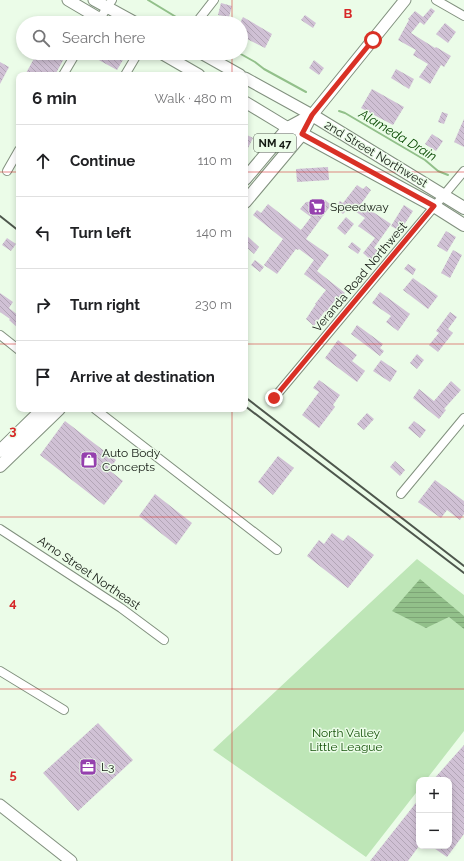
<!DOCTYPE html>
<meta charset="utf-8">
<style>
:root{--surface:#fff;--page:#f6f6f6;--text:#202124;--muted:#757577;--line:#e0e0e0}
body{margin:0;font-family:Raleway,sans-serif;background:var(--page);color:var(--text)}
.controls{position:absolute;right:12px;bottom:12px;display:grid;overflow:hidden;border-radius:8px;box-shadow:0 2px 6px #0003}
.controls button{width:36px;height:36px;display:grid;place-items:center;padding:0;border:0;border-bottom:1px solid var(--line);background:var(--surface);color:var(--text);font:20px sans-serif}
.stop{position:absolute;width:12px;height:12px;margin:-9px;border:3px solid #d93025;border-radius:50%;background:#fff}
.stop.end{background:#d93025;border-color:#fff;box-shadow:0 1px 4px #0008}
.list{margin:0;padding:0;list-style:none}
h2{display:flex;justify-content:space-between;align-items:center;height:52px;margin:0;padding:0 16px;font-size:17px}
h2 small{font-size:13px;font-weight:400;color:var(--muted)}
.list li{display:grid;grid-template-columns:26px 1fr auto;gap:12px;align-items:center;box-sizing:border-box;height:72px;padding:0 16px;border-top:1px solid var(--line)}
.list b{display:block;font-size:15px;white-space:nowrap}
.list em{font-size:13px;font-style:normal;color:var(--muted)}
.icon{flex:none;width:22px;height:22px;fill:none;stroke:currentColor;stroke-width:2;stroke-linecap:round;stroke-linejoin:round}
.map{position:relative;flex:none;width:464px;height:861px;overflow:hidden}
.search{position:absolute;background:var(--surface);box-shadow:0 2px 6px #0003;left:16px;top:16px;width:232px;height:44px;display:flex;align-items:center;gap:10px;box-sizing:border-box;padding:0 14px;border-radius:22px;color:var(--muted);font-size:15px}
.panel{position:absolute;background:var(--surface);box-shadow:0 2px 6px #0003;left:16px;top:72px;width:232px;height:340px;border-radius:8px}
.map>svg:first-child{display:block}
.green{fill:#bee6b7}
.water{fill:url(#water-rules)}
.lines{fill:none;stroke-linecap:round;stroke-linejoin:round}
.stream{stroke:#92c08a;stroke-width:2}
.building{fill:url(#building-back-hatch)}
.street-casing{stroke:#81907e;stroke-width:10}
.secondary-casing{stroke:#81907e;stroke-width:13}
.primary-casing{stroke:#81907e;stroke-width:14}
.street{stroke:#fff;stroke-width:8}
.secondary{stroke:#fff;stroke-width:11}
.primary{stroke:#fff;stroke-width:12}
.rail{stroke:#4e574d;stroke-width:2}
.route{stroke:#d93025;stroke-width:5}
.grid{fill:none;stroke:#d62828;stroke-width:1;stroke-opacity:0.55}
.labels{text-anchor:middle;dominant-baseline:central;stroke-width:3;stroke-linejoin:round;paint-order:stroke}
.shield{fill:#ebfce8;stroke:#545d52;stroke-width:1}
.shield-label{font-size:11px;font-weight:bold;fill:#131912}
.street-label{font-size:12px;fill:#131912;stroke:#ebfce8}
.poi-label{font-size:12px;fill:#131912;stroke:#ebfce8;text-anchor:start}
.park-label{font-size:12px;fill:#155209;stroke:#ebfce8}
.water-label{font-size:13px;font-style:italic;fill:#074900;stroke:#ebfce8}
.grid-label{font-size:13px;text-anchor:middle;font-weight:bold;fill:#d62828;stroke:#ebfce8;stroke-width:3;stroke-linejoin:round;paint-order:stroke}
</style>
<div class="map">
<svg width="464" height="861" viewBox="0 0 464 861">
<defs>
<pattern id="water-rules" width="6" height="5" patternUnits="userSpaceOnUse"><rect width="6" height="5" fill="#92c08a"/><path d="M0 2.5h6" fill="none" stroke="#7da476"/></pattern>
<pattern id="building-back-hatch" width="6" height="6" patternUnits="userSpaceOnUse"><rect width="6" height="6" fill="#d0c1d5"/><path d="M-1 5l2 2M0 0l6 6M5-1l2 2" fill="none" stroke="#b2a5b6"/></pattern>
</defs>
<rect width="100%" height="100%" fill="#ebfce8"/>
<!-- green -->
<path class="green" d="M417,559L464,595V731L426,780H419V789L366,857L213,750Z"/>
<!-- water -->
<path class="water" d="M420,579L464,616V629L449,617L426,628L392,611Z"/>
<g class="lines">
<!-- stream -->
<g class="stream">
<path d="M148,0L186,23"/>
<path d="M239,53L255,62L264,69L306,92"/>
<path d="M339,111L345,113L425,160L438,171L448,175"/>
</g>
</g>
<!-- building -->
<g class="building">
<path d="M221,3L232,6L229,17L218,15Z"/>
<path d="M431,8L435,11L424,25L420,22L411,33L435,48L436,47L451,56L444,67L441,65L430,84L419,77L428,64L413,55L416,50L398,40L409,20L408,19L415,11L423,17Z"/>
<path d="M305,15L316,23L313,28L301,20Z"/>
<path d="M243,17L272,34L265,48L241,36V21Z"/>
<path d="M445,23L456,32L448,43L436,34Z"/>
<path d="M37,53H67L55,75H25Z"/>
<path d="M86,53H109L114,56L115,53H127L117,70Z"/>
<path d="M314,60L324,68L319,75L309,68Z"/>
<path d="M0,62L9,67L0,84Z"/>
<path d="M396,69L414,79L409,89L391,78Z"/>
<path d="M372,89L404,107L393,125L361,108Z"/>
<path d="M442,112L448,114L444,124L438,122Z"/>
<path d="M464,119V147L454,142Z"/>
<path d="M245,134L253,138L245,154Z"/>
<path d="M432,134L443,141L436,151L425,144Z"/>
<path d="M328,167L329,180L297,182L296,169Z"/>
<path d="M357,185L363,189L366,186L371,190L361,204L391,224L374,248L378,251L371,260L363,253L375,238L358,226L365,218L349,207L343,214L335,208L340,201L343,203Z"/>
<path d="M325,200L331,205L306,239L329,255L317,271L345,293L339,300L336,299L326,312L325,311L314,326L306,319L316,304H315L326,290L304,274L314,260L299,249L298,250L296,249L277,274L264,265L283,239L253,215L257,210L261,213L268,204L301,230L311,217L300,209L306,202Z"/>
<path d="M404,205L413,211L400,231L391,226Z"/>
<path d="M346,217L354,224L345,235L337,228Z"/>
<path d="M446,231L456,237L447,252L437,246Z"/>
<path d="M245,234L259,247L254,254L245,246Z"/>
<path d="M7,238L16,244L11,251L2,245Z"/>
<path d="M352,242L361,249L358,254L348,247Z"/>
<path d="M453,250L462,255L450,278L441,273Z"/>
<path d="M255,260L264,267L260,272L251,265Z"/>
<path d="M408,264L416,269L413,275L404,269Z"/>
<path d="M413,278L438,296L428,309L403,290Z"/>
<path d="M380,292L410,314L398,331L386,322L391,316L372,303Z"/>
<path d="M0,293L13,302L9,308L19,316V329L9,320L10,319L0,312Z"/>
<path d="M450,312L457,317L448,329L453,333L438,352L429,345L439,333L436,331Z"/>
<path d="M357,325L383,344L380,348L384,351L380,356L351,334Z"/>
<path d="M338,340L357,355L352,361L365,371L357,382L325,358Z"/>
<path d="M417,354L424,360L417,369L410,363Z"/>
<path d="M381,360L397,371L390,382L373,371Z"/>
<path d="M319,380L340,395L333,405L335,407L319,428L302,415L319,392L313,388Z"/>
<path d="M451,381L461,390L444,409L446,410L439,419L413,398L419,389L434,401Z"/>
<path d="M367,413L374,419L364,430L357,424Z"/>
<path d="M65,421L116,460L109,470L123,481L104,505L40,455Z"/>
<path d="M414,421L426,430L420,438L408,428Z"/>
<path d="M278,456L294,468L273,495L258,482Z"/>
<path d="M395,461L405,470L400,476L390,467Z"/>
<path d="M435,480L464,501V514L460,520L447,510L441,518L418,502Z"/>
<path d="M155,494L192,523L176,545L139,516Z"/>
<path d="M332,533L343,541L348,535L374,555L348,588L307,556L319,540L324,544Z"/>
<path d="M98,723L133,760L78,811L43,773Z"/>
<path d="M464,745V834L447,857L431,846H449V780H433Z"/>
<path d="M419,799V846L408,861H370Z"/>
</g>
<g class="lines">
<!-- street casing -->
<g class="street-casing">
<g id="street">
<path d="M436,0L464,16"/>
<path d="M97,23L112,0"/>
<path d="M196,23L214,0"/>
<path d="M176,61L181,53"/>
<path d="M63,75L76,53"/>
<path d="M125,75L138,53"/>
<path d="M7,171L19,150"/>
<path d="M0,335L19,350"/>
<path d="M274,398L464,171"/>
<path d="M95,409L277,550"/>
<path d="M401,494L464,418"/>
<path d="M0,529L121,608L164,640"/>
<path d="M0,671L64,710"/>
</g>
</g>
<!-- secondary casing -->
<g class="secondary-casing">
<g id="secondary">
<path d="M68,0L107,23"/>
<path d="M94,0L136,23"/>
<path d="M161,53L199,75"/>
<path d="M201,53L240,75"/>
<path d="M245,78L312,115"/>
<path d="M245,102L288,128L302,134L312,115L405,0"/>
<path d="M0,805L71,861"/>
</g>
</g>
<!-- primary casing -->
<g class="primary-casing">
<g id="primary">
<path d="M245,179L288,128L312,115L464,208"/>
<path d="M245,202L302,134L434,206L464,225"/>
<path d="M0,451L43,409"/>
<path d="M0,466L59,409"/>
</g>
</g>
<!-- street -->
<use href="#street" class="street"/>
<!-- secondary -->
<use href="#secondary" class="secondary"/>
<!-- primary -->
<use href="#primary" class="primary"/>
<!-- rail -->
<g class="rail">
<path d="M0,216L19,231"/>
<path d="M245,397L464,566"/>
<path d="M245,406L464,573"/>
</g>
</g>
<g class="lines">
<!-- route -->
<path class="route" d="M274,398L434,206L302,134L312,115L373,40"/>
</g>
<!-- grid -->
<path class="grid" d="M232,0V23M232,53V75M0,172H19M245,172H464M0,344H19M245,344H464M232,409V861M0,517H464M0,689H464"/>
<!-- icons -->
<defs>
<g id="supermarket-square" transform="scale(0.9)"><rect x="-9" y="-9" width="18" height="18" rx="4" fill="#9540ae" stroke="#ebfce8"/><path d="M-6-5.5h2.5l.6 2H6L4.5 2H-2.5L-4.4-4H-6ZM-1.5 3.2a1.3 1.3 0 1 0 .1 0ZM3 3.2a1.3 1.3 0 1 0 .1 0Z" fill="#fff"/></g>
<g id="shop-square" transform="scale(0.9)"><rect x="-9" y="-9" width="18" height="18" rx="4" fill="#9540ae" stroke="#ebfce8"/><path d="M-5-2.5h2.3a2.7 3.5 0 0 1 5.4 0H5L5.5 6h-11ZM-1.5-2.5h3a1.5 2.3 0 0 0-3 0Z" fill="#fff"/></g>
<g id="office-square" transform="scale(0.9)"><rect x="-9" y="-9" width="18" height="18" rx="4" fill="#9540ae" stroke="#ebfce8"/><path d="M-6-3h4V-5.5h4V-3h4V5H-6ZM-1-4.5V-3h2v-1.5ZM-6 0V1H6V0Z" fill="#fff"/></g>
</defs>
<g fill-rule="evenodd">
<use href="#supermarket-square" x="317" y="207"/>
<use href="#shop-square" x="89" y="460"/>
<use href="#office-square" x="88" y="767"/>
</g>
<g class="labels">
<!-- shield labels -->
<rect class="shield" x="254" y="134" width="42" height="18" rx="3"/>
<g class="shield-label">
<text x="275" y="143">NM 47</text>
</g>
<!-- street labels -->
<g class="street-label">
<text transform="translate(376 154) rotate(31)">2nd Street Northwest</text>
<text transform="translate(360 277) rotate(-50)">Veranda Road Northwest</text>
<text transform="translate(89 573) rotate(34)">Arno Street Northeast</text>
</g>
<!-- poi labels -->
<g class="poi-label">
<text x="330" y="207">Speedway</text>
<text x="102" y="453">Auto Body<tspan x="102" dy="14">Concepts</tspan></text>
<text x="101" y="767">L3</text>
</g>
<!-- park labels -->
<g class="park-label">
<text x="346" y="733">North Valley<tspan x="346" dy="14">Little League</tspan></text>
</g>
<!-- water labels -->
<g class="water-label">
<text transform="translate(398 135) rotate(31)">Alameda Drain</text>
</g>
</g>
<g class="grid-label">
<text x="348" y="18">B</text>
<text x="13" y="435">3</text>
<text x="13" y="607">4</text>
<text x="13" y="779">5</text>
</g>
</svg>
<div class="controls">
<button>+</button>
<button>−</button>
</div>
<div class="stop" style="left:373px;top:40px"></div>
<div class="stop end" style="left:274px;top:398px"></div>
<div class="search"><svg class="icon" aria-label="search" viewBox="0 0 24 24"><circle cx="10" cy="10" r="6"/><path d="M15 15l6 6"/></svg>Search here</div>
<section class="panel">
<h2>6 min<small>Walk · 480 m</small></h2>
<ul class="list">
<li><svg class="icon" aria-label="ahead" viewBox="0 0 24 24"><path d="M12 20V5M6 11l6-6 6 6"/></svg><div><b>Continue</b></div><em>110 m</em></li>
<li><svg class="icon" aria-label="left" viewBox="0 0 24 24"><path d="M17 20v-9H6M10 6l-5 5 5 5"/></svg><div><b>Turn left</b></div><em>140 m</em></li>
<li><svg class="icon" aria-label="right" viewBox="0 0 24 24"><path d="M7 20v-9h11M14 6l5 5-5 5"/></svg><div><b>Turn right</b></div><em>230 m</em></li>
<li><svg class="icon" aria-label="arrive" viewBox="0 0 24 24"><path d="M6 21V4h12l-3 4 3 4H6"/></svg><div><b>Arrive at destination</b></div></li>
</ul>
</section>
</div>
